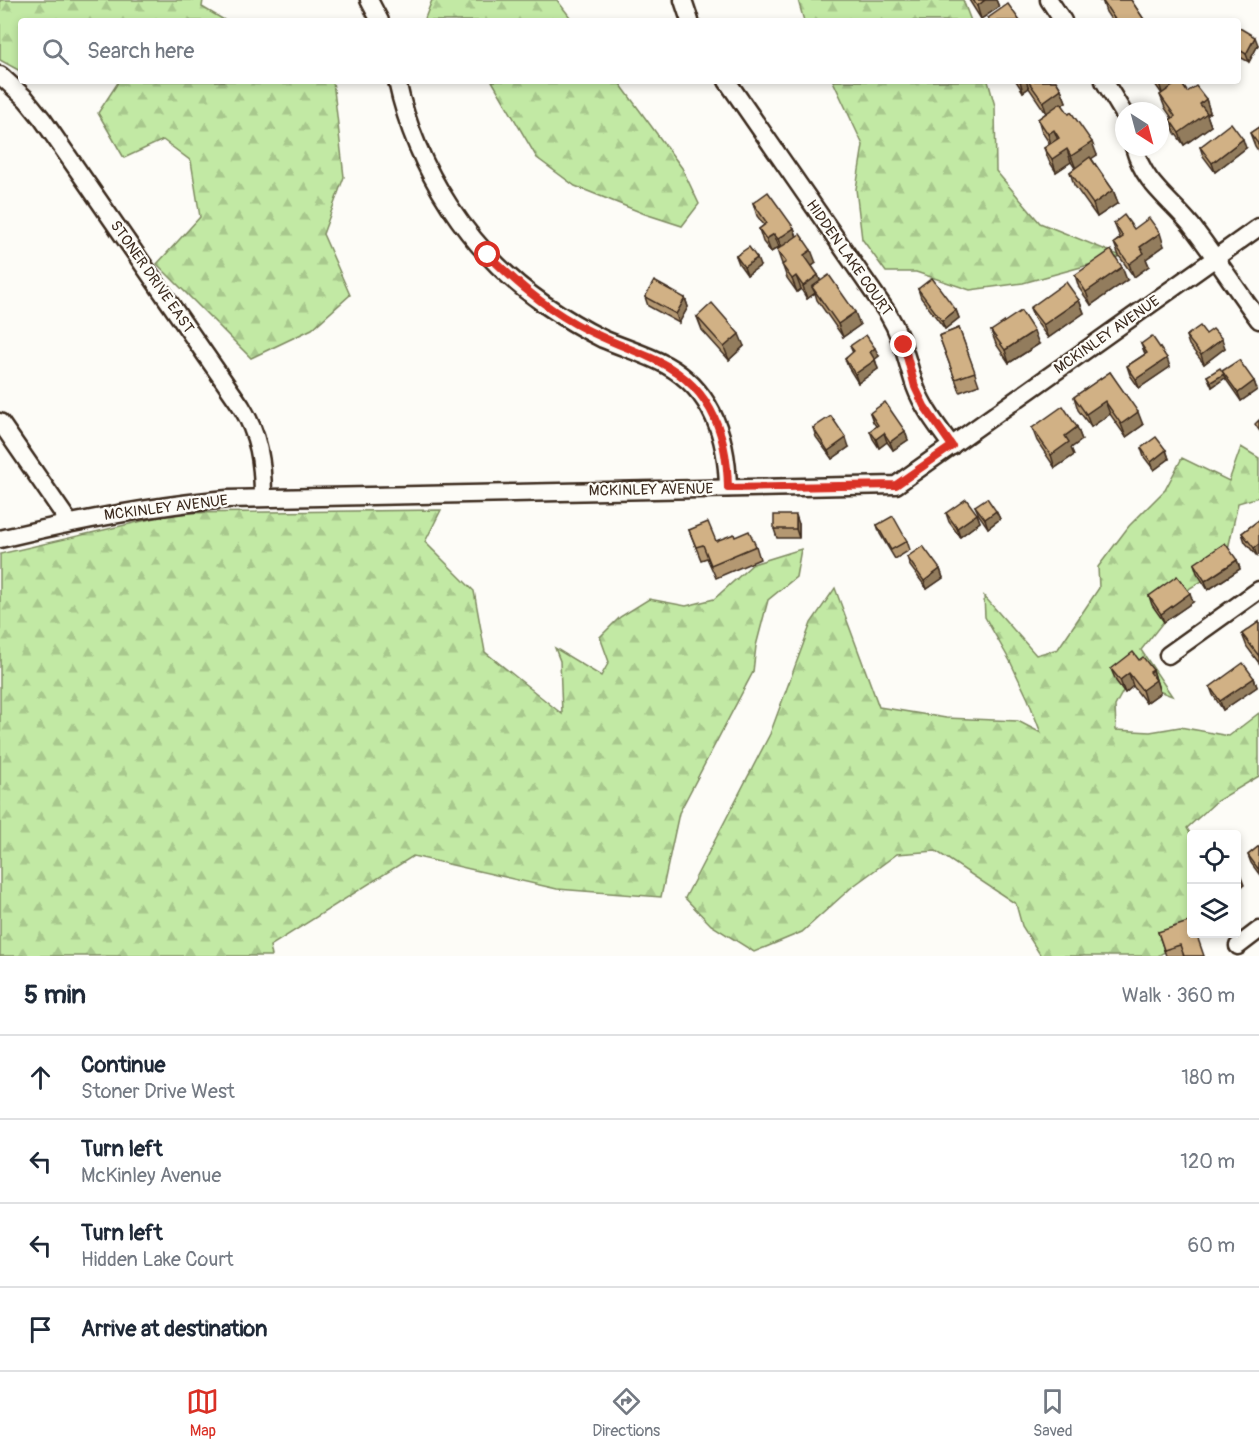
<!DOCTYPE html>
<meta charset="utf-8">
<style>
:root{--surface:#fff;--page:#f2f2f3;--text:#1f2937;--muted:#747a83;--line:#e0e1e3;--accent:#d93025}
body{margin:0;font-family:Pangolin,sans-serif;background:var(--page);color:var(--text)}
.controls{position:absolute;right:18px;bottom:18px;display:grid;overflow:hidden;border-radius:6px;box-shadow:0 3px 9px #0003}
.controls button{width:54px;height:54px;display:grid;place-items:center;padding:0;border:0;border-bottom:2px solid var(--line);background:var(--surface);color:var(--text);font:30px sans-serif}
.compass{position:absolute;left:1115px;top:102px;width:54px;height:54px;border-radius:50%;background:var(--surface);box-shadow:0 3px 9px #0003;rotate:144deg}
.stop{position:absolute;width:18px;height:18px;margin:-14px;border:4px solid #d93025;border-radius:50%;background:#fff}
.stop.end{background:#d93025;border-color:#fff;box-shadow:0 2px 6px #0008}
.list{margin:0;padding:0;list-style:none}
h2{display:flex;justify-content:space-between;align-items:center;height:78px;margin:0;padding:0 24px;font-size:26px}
h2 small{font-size:20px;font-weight:400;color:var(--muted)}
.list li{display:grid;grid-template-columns:39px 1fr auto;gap:18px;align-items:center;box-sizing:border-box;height:84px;padding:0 24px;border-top:2px solid var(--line)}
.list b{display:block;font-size:22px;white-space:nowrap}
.list p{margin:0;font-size:20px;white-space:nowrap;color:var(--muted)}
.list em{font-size:20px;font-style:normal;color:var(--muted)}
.icon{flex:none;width:33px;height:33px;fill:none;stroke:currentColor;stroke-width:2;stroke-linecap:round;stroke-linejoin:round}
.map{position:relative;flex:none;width:1259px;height:956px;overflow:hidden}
.search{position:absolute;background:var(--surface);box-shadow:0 3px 9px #0003;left:18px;right:18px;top:18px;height:66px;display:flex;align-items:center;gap:15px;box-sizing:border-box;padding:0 21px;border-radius:6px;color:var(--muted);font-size:22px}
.sheet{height:414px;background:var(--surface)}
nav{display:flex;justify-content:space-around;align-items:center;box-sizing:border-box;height:84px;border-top:2px solid var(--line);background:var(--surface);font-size:16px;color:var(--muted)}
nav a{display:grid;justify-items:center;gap:3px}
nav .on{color:var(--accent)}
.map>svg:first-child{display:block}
.forest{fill:url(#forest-firs);stroke:#7e8a61;stroke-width:1.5}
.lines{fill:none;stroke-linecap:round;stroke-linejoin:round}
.street-casing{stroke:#3b2a1e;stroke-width:21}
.street{stroke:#fdfcf7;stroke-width:16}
.wall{fill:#b49872;stroke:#3b2a1e;stroke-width:1.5}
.shaded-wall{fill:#927c5d;stroke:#3b2a1e;stroke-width:1.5}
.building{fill:#d1b185;stroke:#3b2a1e;stroke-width:1.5}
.route{stroke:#d93025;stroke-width:8}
.labels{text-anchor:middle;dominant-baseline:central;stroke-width:4.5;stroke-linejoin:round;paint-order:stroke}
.street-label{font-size:15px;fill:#3b2a1e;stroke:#fdfcf7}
</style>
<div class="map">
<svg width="1259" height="956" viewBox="0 0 1259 956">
<defs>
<pattern id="forest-firs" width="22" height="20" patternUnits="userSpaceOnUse" patternTransform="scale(1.5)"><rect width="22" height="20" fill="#c2e9a4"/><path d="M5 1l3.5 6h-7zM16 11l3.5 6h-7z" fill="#a8c88d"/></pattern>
</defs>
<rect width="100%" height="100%" fill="#fdfcf7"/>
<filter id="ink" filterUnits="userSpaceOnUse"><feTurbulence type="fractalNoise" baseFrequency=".0167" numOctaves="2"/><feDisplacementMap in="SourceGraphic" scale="12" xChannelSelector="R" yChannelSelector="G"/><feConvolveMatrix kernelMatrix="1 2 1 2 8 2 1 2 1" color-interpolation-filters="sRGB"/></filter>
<g filter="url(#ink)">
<!-- forest -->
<g class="forest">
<path d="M0,0H203L202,7L226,21H21L20,71L0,60Z"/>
<path d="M432,0H557L573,21H424Z"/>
<path d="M798,0H963L971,21H804Z"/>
<path d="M119,81H333L344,177L323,234L350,295L312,329L251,358L157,264L200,217L191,161L163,140L124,158L98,113Z"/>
<path d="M492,81H618L682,168L699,204L682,226L645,214L575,186L537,158Z"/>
<path d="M833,81H988L995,106L996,171L1040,223L1121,256L1023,283L970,290L916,272H886L862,239L856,189L863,145Z"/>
<path d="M1241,447L1259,458V497L1238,503L1224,568L1190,588L1141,650L1172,696L1129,680L1115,706L1116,730L1150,732L1180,727L1229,736L1259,713V776L1217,801L1187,828L1192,837V931L1186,939L1158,956H1041L1022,926L1016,904L936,851L897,854L852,887L802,932L754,952L711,925L685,898L770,734L811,623L835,588L879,707L946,718L1018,721L1041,733L1028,699L1010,661L985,617L984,596L1036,655L1058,649L1099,588L1098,567L1129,526L1165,490L1182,458L1229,481Z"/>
<path d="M441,510L425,542L474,591L485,652L562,714L560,661L555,648L601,676L609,662L600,637L620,617L649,599L686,606L714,599L753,564L801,549L796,577L768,600L756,646L753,672L679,813L661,897L557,889L413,856L270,946L272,956H0V554L177,513Z"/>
</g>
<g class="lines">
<!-- street casing -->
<g class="street-casing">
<g id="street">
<path d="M369,0L380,21"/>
<path d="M683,0L690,21"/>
<path d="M1049,0L1063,21"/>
<path d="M0,75L26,99L43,120L241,406C259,435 263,463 263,497"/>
<path d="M397,81C416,169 469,252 544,304C563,317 583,329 603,339C624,348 646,354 666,365C713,391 727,438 728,488"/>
<path d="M727,81L887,312C903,338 906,359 915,386C923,408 938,427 952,446"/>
<path d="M1104,81L1124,114"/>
<path d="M1134,147C1144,184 1168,197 1191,225C1215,256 1236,289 1259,320"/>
<path d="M0,422L69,522"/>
<path d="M0,539C75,521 149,506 227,499L896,485L1259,227"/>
<path d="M1168,655L1259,590"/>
<path d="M1238,946L1259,930"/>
</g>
</g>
<!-- street -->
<use href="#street" class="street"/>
</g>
<!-- wall -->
<g class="wall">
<path d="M969,0H996L999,7L981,19Z"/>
<path d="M1099,0H1131L1145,21H1112L1106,12L1102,0L1100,1Z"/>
<path d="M1238,27L1258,45L1249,62L1238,56Z"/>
<path d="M1016,81H1056L1061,89L1066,102L1062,105L1097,155L1091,158L1113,190L1118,203L1097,217L1074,185L1070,172L1075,168L1071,162L1056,172L1049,161L1044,148L1050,144L1042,132L1038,119L1046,113L1029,88L1023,92Z"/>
<path d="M1153,81H1182L1181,82L1187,92L1206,99L1210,112L1207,115L1211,126L1184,145L1175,133L1170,120L1172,118L1165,108L1160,95L1162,94Z"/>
<path d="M1259,127V152L1255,146L1250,133Z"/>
<path d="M1200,147L1246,148L1215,172L1203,156Z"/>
<path d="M753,203L794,228L797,236L816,263L812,266L818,275L821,282L860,325L843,337L817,300L815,293L807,299L801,289L797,292L787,278L777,250L780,248L779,247L771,252L763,242L759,229L764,225L757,216Z"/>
<path d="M1114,223L1134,229L1164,246L1146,259L1149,266L1134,277L1119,256L1114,243L1120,238Z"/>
<path d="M736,256L760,266L747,275L739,264Z"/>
<path d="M1075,275L1127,280L1091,305L1079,288Z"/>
<path d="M918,289L956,310L959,318L945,329L921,298Z"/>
<path d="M645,297L685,298L688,307L679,323L648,306Z"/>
<path d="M1079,300L1084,313L1048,338L1035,320L1030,308Z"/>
<path d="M697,317L744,346L729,360L702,330Z"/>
<path d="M959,328L979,385L960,392L939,336Z"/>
<path d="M991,331L1039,344L1009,363L996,344Z"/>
<path d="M1206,334L1225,348L1204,364L1189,345L1186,336Z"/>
<path d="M1141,344L1170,367L1139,388L1130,375L1127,366L1145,354Z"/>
<path d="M850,346L879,356L875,359L878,369L858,383L848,367L845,359L853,353Z"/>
<path d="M1110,372L1143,425L1126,437L1110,414L1091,427L1078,410L1074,397Z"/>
<path d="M1223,372L1254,381L1257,390L1241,401L1225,378L1212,387L1207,376Z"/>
<path d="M870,413L908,440L893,450L887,442L879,448L873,439L870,431L876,426L873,422Z"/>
<path d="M1077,427L1082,440L1071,448L1074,455L1055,468L1037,441L1032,428Z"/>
<path d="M813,428L849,447L832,459L816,437Z"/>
<path d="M1141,448L1166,450L1169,459L1154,470L1144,457Z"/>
<path d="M975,506L996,511L1000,519L988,528L979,515Z"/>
<path d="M946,513L977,514L980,522L960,537L949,522Z"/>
<path d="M1259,520L1257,556L1245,542L1242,533Z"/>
<path d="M799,524V538H777L774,529Z"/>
<path d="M877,525L907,541L910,550L895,559L880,534Z"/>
<path d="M689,530L716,541L735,537L756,546L760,559L716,578L707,558L701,560Z"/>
<path d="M907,557L940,569L943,578L927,589L910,566Z"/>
<path d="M1237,560L1240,569L1208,590L1197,573L1194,564Z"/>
<path d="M1149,596L1193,602L1164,622L1152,605Z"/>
<path d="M1259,622V663L1247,647L1242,634Z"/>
<path d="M1139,660L1153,670L1160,693L1146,703L1133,686L1125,693L1116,681L1111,669Z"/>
<path d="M1254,678L1257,687L1223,710L1213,695L1210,687Z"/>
<path d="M1259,846V874L1251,863L1248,855Z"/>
<path d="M1158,932L1204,956H1166Z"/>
</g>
<!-- shaded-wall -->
<g class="shaded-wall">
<path d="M985,0H996L999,7L981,19L977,6Z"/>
<path d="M1255,37L1258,45L1249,62L1246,54Z"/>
<path d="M1020,81H1026L1029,88L1023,92Z"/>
<path d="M1161,81H1182L1163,96L1159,83Z"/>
<path d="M1061,89L1066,102L1047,115L1043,102Z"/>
<path d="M1206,99L1210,112L1207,115L1211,126L1184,145L1179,133L1200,104Z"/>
<path d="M1054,130L1059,143L1052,147L1048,134Z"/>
<path d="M1243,139L1246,148L1215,172L1212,163Z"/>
<path d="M1092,142L1097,155L1076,169L1071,156Z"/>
<path d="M1067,149L1071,162L1056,172L1052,159Z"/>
<path d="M1113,190L1118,203L1097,217L1093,204Z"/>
<path d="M794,228L798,241L783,252L778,239Z"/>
<path d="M1160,233L1164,246L1146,259L1149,266L1134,277L1129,264L1140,247Z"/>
<path d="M774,234L779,247L771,252L766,239Z"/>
<path d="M811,250L816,263L809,268L804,255Z"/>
<path d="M757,258L760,266L747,275L744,267Z"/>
<path d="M1122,267L1127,280L1091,305L1086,292Z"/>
<path d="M818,275L823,288L812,287L815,293L807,299L803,286Z"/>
<path d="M796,276L801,289L797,292L792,279Z"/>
<path d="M685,298L688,307L679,323L676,314Z"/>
<path d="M1079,300L1084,313L1048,338L1043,325Z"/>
<path d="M956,310L959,318L945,329L942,321Z"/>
<path d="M855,312L860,325L843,337L838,324Z"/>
<path d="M1034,331L1039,344L1009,363L1005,350Z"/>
<path d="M739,334L744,346L729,360L724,347Z"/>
<path d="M1222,339L1225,348L1204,364L1201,355Z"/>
<path d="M875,348L879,356L873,361L870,352Z"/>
<path d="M1167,358L1170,367L1139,388L1136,379Z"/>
<path d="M875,360L878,369L858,383L855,374Z"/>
<path d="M1223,374L1225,378L1212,387L1211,382Z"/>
<path d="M1254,381L1257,390L1241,401L1238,393Z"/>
<path d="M1105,401L1110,414L1091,427L1086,414Z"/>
<path d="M1138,412L1143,425L1126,437L1121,424Z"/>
<path d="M1077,427L1082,440L1071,448L1074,455L1055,468L1051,455L1065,436Z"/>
<path d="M905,431L908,440L893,450L890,442Z"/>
<path d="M884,433L887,442L879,448L876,439Z"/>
<path d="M846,438L849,447L832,459L828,451Z"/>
<path d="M1166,450L1169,459L1154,470L1151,462Z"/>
<path d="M996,511L1000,519L988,528L985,519Z"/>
<path d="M977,514L980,522L960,537L957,528Z"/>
<path d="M796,515L799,524V538L796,529Z"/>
<path d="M1259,544V555L1257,556L1254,548Z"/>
<path d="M1237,560L1240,569L1208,590L1205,581Z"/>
<path d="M940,569L943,578L927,589L924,581Z"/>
<path d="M1190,593L1193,602L1164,622L1161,614Z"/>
<path d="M1153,670L1160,693L1146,703L1142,690L1150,672Z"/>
<path d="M1129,673L1133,686L1125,693L1120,680Z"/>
<path d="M1254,678L1257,687L1223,710L1220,701Z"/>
<path d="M1239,872L1244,885L1236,891V874Z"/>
</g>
<!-- building -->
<g class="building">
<path d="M973,0H985L977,6Z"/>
<path d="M1102,0H1131L1145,21H1116Z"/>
<path d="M1008,4L1020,21H990L988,18Z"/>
<path d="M1219,17L1226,21H1217Z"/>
<path d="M1238,27L1255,37L1246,54L1238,49Z"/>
<path d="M1028,81H1056L1061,89L1043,102Z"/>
<path d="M1180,81L1187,92L1196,86L1206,99L1200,104L1207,113L1179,133L1170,120L1175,116L1160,95Z"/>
<path d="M1061,103L1069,114L1071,112L1092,142L1071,156L1067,149L1052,159L1044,148L1059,138L1054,130L1048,134L1038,119Z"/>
<path d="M1231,123L1243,139L1212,163L1200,147Z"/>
<path d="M1259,127V145L1250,133Z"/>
<path d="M1090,157L1113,190L1093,204L1070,172Z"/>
<path d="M768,192L794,228L778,239L774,234L766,239L759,229L767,223L753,203Z"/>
<path d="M1124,215L1134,229L1149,218L1160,233L1140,247L1144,253L1129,264L1114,243L1123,237L1114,223Z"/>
<path d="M800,234L811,250L804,255L818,275L803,286L796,276L792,279L782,265L786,262L777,250Z"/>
<path d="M749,247L757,258L744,267L736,256Z"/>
<path d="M1111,250L1122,267L1086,292L1075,275Z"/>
<path d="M829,275L855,312L838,324L812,287Z"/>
<path d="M932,278L956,310L942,321L918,289Z"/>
<path d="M654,281L685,298L676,314L645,297Z"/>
<path d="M1066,282L1079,300L1043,325L1030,308Z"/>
<path d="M712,303L739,334L724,347L697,317Z"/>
<path d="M1021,311L1034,331L1005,350L991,331Z"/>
<path d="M1200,326L1206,334L1213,329L1222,339L1201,355L1186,336Z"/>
<path d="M959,328L975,372L955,379L939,336Z"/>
<path d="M866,335L875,348L870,352L875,360L855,374L845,359L854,351L850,346Z"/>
<path d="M1152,336L1167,358L1136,379L1127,366L1147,353L1141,344Z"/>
<path d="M1239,360L1254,381L1238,393L1222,371Z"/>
<path d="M1220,368L1224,374L1211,382L1207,376Z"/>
<path d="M1110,372L1138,412L1121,424L1105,401L1086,414L1074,397Z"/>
<path d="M885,402L905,431L890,442L884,433L876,439L870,431L878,425L870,413Z"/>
<path d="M1063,406L1077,427L1065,436L1069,442L1051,455L1032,428Z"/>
<path d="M831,416L846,438L828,451L813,428Z"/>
<path d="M1259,420V430L1255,424Z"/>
<path d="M1156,437L1166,450L1151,462L1141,448Z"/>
<path d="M987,498L996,511L985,519L975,506Z"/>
<path d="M966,499L977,514L957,528L946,513Z"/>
<rect x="774" y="515" width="22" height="14"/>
<path d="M893,516L907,541L891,550L877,525Z"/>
<path d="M1259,520V544L1254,548L1242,533Z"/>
<path d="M708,522L716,541L734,534L735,537L749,531L756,546L711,565L703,545L696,547L689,530Z"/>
<path d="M1225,543L1237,560L1205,581L1194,564Z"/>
<path d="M923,546L940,569L924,581L907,557Z"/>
<path d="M1177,576L1190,593L1161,614L1149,596Z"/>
<path d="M1259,622V656L1242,634Z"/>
<path d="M1133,652L1139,660L1143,657L1153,670L1150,672L1156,680L1142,690L1129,673L1120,680L1111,669Z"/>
<path d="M1243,663L1254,678L1220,701L1210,687Z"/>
<path d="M1259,846V870L1248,855Z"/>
<path d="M1191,921V933H1196L1204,956H1184L1180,945L1164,950L1158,932Z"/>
</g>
</g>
<g class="lines" filter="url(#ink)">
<!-- route -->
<path class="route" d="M488,255C515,281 542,305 574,323C598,337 624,346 649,357C708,382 727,428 728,488L896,485L952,446L924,406L915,387L904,345"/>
</g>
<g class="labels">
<!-- street labels -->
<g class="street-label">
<text transform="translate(849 258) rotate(55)">HIDDEN LAKE COURT</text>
<text transform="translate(152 277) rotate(55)">STONER DRIVE EAST</text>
<text transform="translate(1107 335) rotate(-35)">MCKINLEY AVENUE</text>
<text transform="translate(651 490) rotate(-1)">MCKINLEY AVENUE</text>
<text transform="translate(166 508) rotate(-7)">MCKINLEY AVENUE</text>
</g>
</g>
</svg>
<div class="controls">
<button><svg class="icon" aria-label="locate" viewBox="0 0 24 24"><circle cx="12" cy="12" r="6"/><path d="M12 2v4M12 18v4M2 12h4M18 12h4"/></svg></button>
<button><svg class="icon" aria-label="layers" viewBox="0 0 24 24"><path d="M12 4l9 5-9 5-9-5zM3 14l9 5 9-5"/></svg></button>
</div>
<svg class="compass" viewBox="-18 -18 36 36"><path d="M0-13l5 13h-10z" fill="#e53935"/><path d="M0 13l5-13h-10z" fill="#747a83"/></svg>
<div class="stop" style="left:488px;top:255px"></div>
<div class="stop end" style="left:904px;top:345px"></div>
<div class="search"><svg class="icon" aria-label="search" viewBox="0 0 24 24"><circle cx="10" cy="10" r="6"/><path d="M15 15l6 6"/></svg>Search here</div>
</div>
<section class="sheet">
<h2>5 min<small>Walk · 360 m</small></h2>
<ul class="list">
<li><svg class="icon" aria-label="ahead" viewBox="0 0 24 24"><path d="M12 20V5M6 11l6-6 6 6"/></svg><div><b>Continue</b><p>Stoner Drive West</p></div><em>180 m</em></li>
<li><svg class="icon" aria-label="left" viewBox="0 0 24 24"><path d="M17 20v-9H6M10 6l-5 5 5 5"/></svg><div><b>Turn left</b><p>McKinley Avenue</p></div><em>120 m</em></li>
<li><svg class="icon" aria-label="left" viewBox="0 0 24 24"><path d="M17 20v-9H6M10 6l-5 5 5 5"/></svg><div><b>Turn left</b><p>Hidden Lake Court</p></div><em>60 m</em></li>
<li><svg class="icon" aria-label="arrive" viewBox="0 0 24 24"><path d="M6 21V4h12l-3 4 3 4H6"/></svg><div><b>Arrive at destination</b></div></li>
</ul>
</section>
<nav>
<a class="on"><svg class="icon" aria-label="map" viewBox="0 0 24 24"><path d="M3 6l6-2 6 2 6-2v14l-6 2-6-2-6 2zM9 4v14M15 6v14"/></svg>Map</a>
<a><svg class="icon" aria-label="directions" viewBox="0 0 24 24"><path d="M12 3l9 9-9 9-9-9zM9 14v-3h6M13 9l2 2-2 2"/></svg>Directions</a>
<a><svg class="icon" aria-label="saved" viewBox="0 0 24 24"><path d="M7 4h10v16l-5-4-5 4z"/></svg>Saved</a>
</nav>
